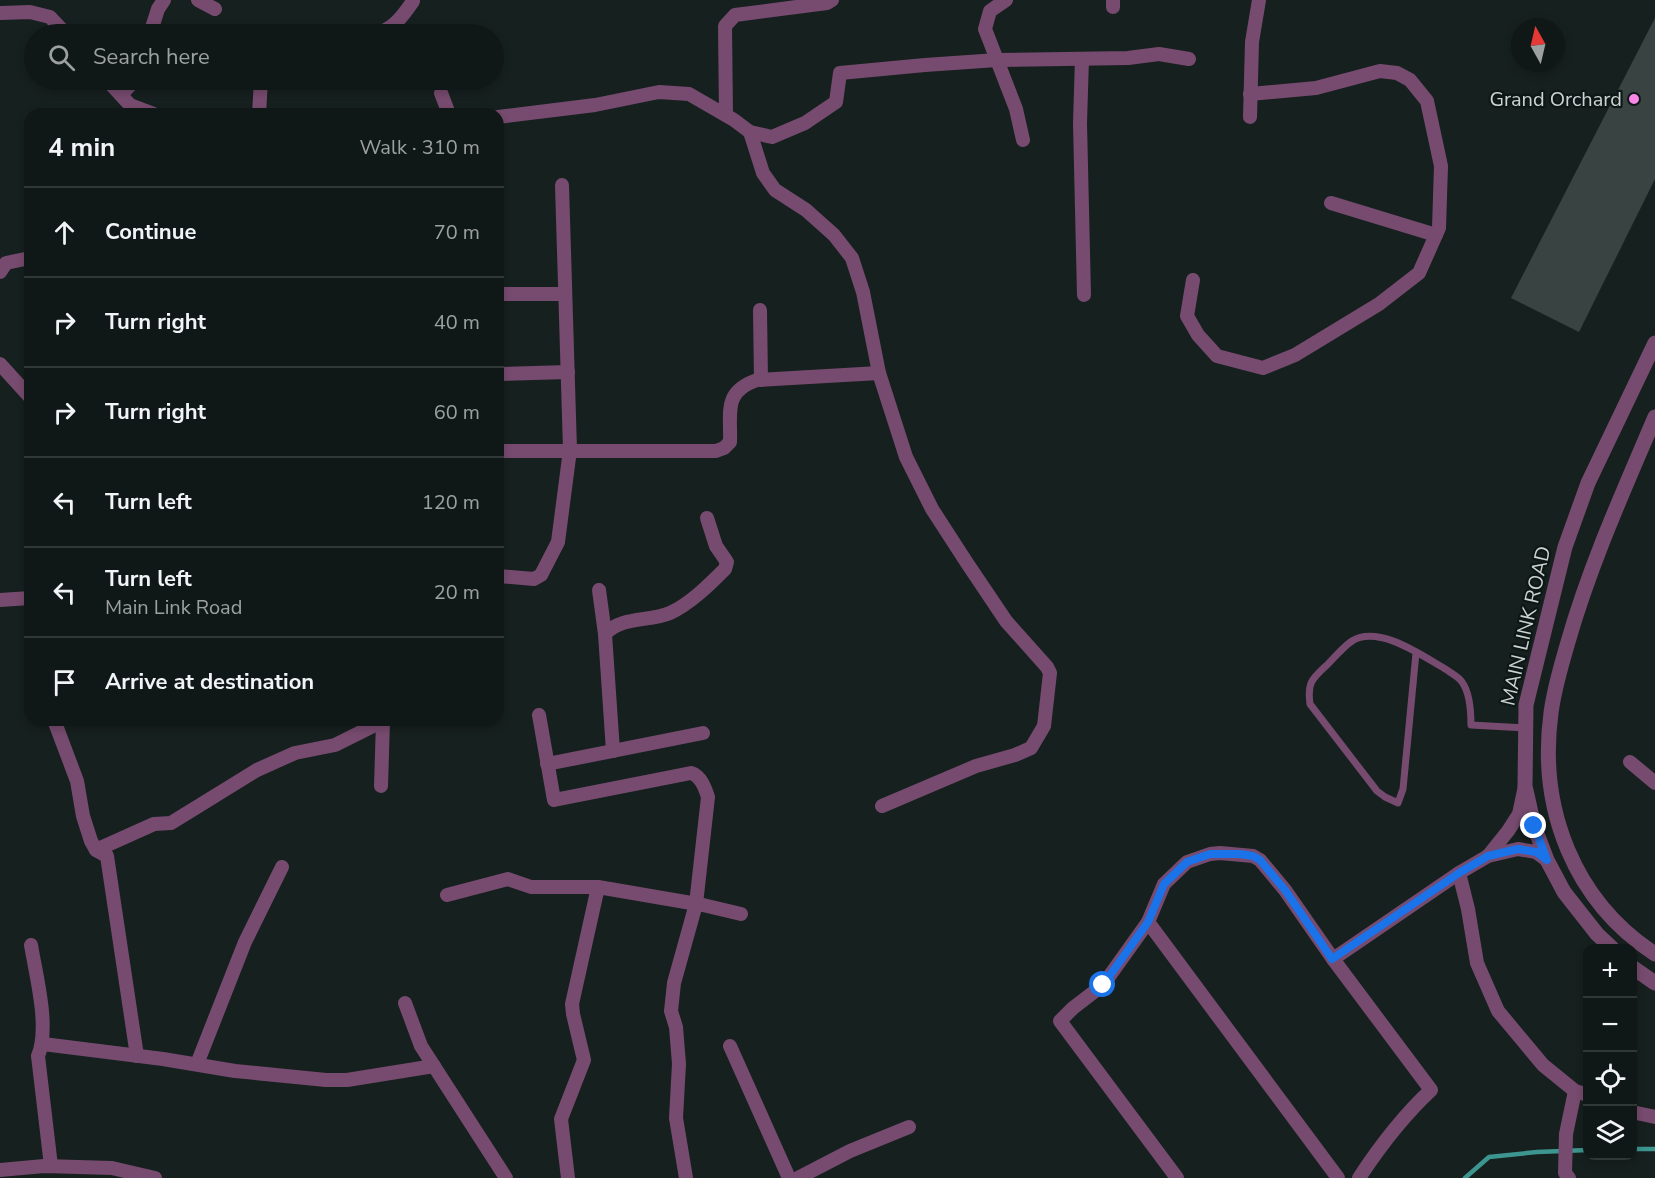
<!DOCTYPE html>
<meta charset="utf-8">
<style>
:root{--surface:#101817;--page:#1e2524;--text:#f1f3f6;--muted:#9ca0a1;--line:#303736}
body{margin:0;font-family:"Nunito Sans",sans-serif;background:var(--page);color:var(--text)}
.controls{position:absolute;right:18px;bottom:18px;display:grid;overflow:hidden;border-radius:12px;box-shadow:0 3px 9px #0003}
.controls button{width:54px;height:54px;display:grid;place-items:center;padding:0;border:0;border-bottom:2px solid var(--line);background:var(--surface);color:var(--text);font:30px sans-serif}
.compass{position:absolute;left:1511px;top:18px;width:54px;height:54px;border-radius:50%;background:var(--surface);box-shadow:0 3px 9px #0003;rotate:352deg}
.stop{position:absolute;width:18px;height:18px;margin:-14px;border:4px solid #1a73e8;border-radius:50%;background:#fff}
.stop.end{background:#1a73e8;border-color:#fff;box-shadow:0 2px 6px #0008}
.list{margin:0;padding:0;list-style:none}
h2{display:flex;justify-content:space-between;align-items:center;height:78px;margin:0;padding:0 24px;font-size:26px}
h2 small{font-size:20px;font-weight:400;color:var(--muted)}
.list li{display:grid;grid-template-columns:39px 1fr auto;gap:18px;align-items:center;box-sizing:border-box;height:90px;padding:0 24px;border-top:2px solid var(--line)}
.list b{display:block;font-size:22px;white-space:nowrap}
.list p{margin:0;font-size:20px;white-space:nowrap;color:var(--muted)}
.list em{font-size:20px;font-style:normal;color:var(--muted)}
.icon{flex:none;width:33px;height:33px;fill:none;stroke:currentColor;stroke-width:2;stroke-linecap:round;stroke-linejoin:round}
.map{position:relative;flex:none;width:1655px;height:1178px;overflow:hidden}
.search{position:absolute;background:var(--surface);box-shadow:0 3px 9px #0003;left:24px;top:24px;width:480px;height:66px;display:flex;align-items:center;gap:15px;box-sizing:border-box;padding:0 21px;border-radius:33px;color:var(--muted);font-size:22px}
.panel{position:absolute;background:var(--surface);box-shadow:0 3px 9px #0003;left:24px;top:108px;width:480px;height:618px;border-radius:18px}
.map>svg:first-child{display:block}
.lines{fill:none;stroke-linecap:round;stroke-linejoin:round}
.stream{stroke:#3d958f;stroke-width:4.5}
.building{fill:#394442}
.service{stroke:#774b6f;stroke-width:7}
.minor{stroke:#774b6f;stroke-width:14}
.tertiary{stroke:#774b6f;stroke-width:15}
.route{stroke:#1a73e8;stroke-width:8}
.poi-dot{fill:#fa87e7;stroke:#0d1716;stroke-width:2}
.labels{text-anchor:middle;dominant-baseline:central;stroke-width:4.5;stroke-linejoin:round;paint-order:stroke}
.poi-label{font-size:20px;fill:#ccd3d2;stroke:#0d1716;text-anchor:end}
.street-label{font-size:20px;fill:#ccd3d2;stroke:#0d1716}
</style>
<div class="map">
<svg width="1655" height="1178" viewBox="0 0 1655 1178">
<rect width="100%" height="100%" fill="#16201f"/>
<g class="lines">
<!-- stream -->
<g class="stream">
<path d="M1632,1149H1655"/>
<path d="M1465,1178L1489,1157L1537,1152L1588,1150"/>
</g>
</g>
<!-- building -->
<path class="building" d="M1655,18V179L1579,332L1511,298Z"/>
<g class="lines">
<!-- service -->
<path class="service" d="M1416,653L1403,789L1398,803L1385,797L1377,791L1310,704C1307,682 1312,679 1328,664C1335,657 1343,647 1352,641C1379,624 1424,657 1447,670C1452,674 1459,677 1462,682C1470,693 1471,713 1471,725L1526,728"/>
<!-- minor -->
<g class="minor">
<path d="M198,0L215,9"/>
<path d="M1006,0L990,11L985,29L1016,109L1023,140"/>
<path d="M1113,7V0"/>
<path d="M1,13L30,12L50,17L66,34"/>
<path d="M150,34L158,9L164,0"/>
<path d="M373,34C392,31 403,16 413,1"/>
<path d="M1082,59L1080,123L1084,295"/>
<path d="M107,80L130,105L154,114"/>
<path d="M441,93L449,114"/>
<path d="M121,95L135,80"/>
<path d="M259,114L261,80"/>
<path d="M726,115L725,26L735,15L827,3L832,0"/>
<path d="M498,117L595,105L659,92L689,94L734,120L750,132L772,137L805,123L836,102L840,73L925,65L997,60L1128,58L1159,54L1189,59"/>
<path d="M1250,117L1252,42L1259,0"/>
<path d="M750,132L763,173L775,190L806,210L834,235L852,258L863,292L879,373L906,457L932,509L967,563L1006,621L1047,667L1050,673L1044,726L1031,748L1015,755L976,766L882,806"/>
<path d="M1331,203L1436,235"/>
<path d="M0,272L6,263L30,258"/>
<path d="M1193,280L1187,316L1198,335L1217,356L1263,368L1295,355L1379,304L1419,273L1439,228L1441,166L1427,101L1410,80L1397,73L1380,71L1316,88L1250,94"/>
<path d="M498,294H565"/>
<path d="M760,310L761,380"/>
<path d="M0,364L30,397"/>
<path d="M498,374L568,372"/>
<path d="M498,451H716L724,448L730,442C731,411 723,392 757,380L879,373"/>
<path d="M498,576L534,579L541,575L558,542L570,450L562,185"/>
<path d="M599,590L605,634L613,751"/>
<path d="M0,600L30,598"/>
<path d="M605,634C621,616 649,622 670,613C690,604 710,584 725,569L727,562L716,546L707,518"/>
<path d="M539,715L554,800L691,773C701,776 705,788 708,797L696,904L674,983L671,1011L676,1027L679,1064L676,1118L686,1178"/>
<path d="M54,720L77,781L83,816L91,841L96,850L107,856L137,1056"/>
<path d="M1630,762L1655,783"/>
<path d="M547,764L703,733"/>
<path d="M381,786L383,721"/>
<path d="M96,850L154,824L171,823L257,770L295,753L335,745L385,720"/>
<path d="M1488,856L1508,831L1519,814L1525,786"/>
<path d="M1459,873L1468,909L1477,963L1498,1011L1543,1065L1575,1091L1588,1095"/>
<path d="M447,895L508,879L531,887H598L703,905L741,914"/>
<path d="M1148,922L1103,985L1073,1008L1060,1021L1177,1178"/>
<path d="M31,945C36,976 50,1027 38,1056L51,1166"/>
<path d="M1333,959L1459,873L1488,856L1518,849L1536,852L1547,860"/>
<path d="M405,1003L421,1046L506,1178"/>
<path d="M43,1044L163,1059L235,1071L326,1080H347L434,1066"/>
<path d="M730,1046L789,1178"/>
<path d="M197,1064L245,942L282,867"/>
<path d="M1632,1112L1655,1117"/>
<path d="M0,1170L44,1166L112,1168L155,1178"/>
<path d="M568,1178L561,1119L584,1060L573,1014L572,1004L598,887"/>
<path d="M798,1178L850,1151L909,1127"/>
<path d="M1338,1178L1148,922L1164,884L1187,862L1210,854L1220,853L1253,856L1260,860L1285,890L1333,959L1431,1090C1403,1116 1380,1146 1359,1178"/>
<path d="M1569,1178L1565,1173L1566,1134L1575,1091"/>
</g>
<!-- tertiary -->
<g class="tertiary">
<path d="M1655,417C1623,492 1590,565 1568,642C1561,666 1554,689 1551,713C1538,809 1574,901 1655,954"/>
<path d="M1612,948L1597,934L1564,892L1547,860L1534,826L1525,786L1526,705L1565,547L1588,483L1655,343"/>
<path d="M1632,967L1655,983"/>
</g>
</g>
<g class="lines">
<!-- route -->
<path class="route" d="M1103,985L1148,922L1164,884L1187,862L1210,854H1240L1253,856L1260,860L1285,890L1332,959L1459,873L1488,856L1518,849L1536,852L1547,860L1534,826"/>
</g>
<!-- markers -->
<circle class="poi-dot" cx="1634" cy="99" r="6"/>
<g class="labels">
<!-- poi labels -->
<g class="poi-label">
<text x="1622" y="99">Grand Orchard</text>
</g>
<!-- street labels -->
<g class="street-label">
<text transform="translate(1526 626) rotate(-77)">MAIN LINK ROAD</text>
</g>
</g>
</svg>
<div class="controls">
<button>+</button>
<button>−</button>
<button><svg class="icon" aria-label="locate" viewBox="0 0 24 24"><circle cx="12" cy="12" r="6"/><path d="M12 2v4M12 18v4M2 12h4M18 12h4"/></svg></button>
<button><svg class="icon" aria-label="layers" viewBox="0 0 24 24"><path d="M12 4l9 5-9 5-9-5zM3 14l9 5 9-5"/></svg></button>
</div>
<svg class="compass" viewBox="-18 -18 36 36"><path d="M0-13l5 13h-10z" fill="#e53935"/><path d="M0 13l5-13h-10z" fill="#9ca0a1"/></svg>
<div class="stop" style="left:1103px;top:985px"></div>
<div class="stop end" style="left:1534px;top:826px"></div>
<div class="search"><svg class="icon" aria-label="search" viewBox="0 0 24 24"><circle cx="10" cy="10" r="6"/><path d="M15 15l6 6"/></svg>Search here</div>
<section class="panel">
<h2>4 min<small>Walk · 310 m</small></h2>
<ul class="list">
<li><svg class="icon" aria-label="ahead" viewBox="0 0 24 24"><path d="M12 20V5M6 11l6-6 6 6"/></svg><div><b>Continue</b></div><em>70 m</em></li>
<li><svg class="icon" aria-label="right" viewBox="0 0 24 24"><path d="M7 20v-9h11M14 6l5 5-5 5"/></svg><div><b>Turn right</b></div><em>40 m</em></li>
<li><svg class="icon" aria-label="right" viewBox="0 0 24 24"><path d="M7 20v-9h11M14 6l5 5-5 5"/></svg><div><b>Turn right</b></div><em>60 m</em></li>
<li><svg class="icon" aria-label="left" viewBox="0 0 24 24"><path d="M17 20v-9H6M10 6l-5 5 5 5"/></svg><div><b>Turn left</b></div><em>120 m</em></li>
<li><svg class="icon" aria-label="left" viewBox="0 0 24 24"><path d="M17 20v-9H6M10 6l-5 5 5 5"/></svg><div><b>Turn left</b><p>Main Link Road</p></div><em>20 m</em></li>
<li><svg class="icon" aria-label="arrive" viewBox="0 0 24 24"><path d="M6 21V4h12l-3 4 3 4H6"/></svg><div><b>Arrive at destination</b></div></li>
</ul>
</section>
</div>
